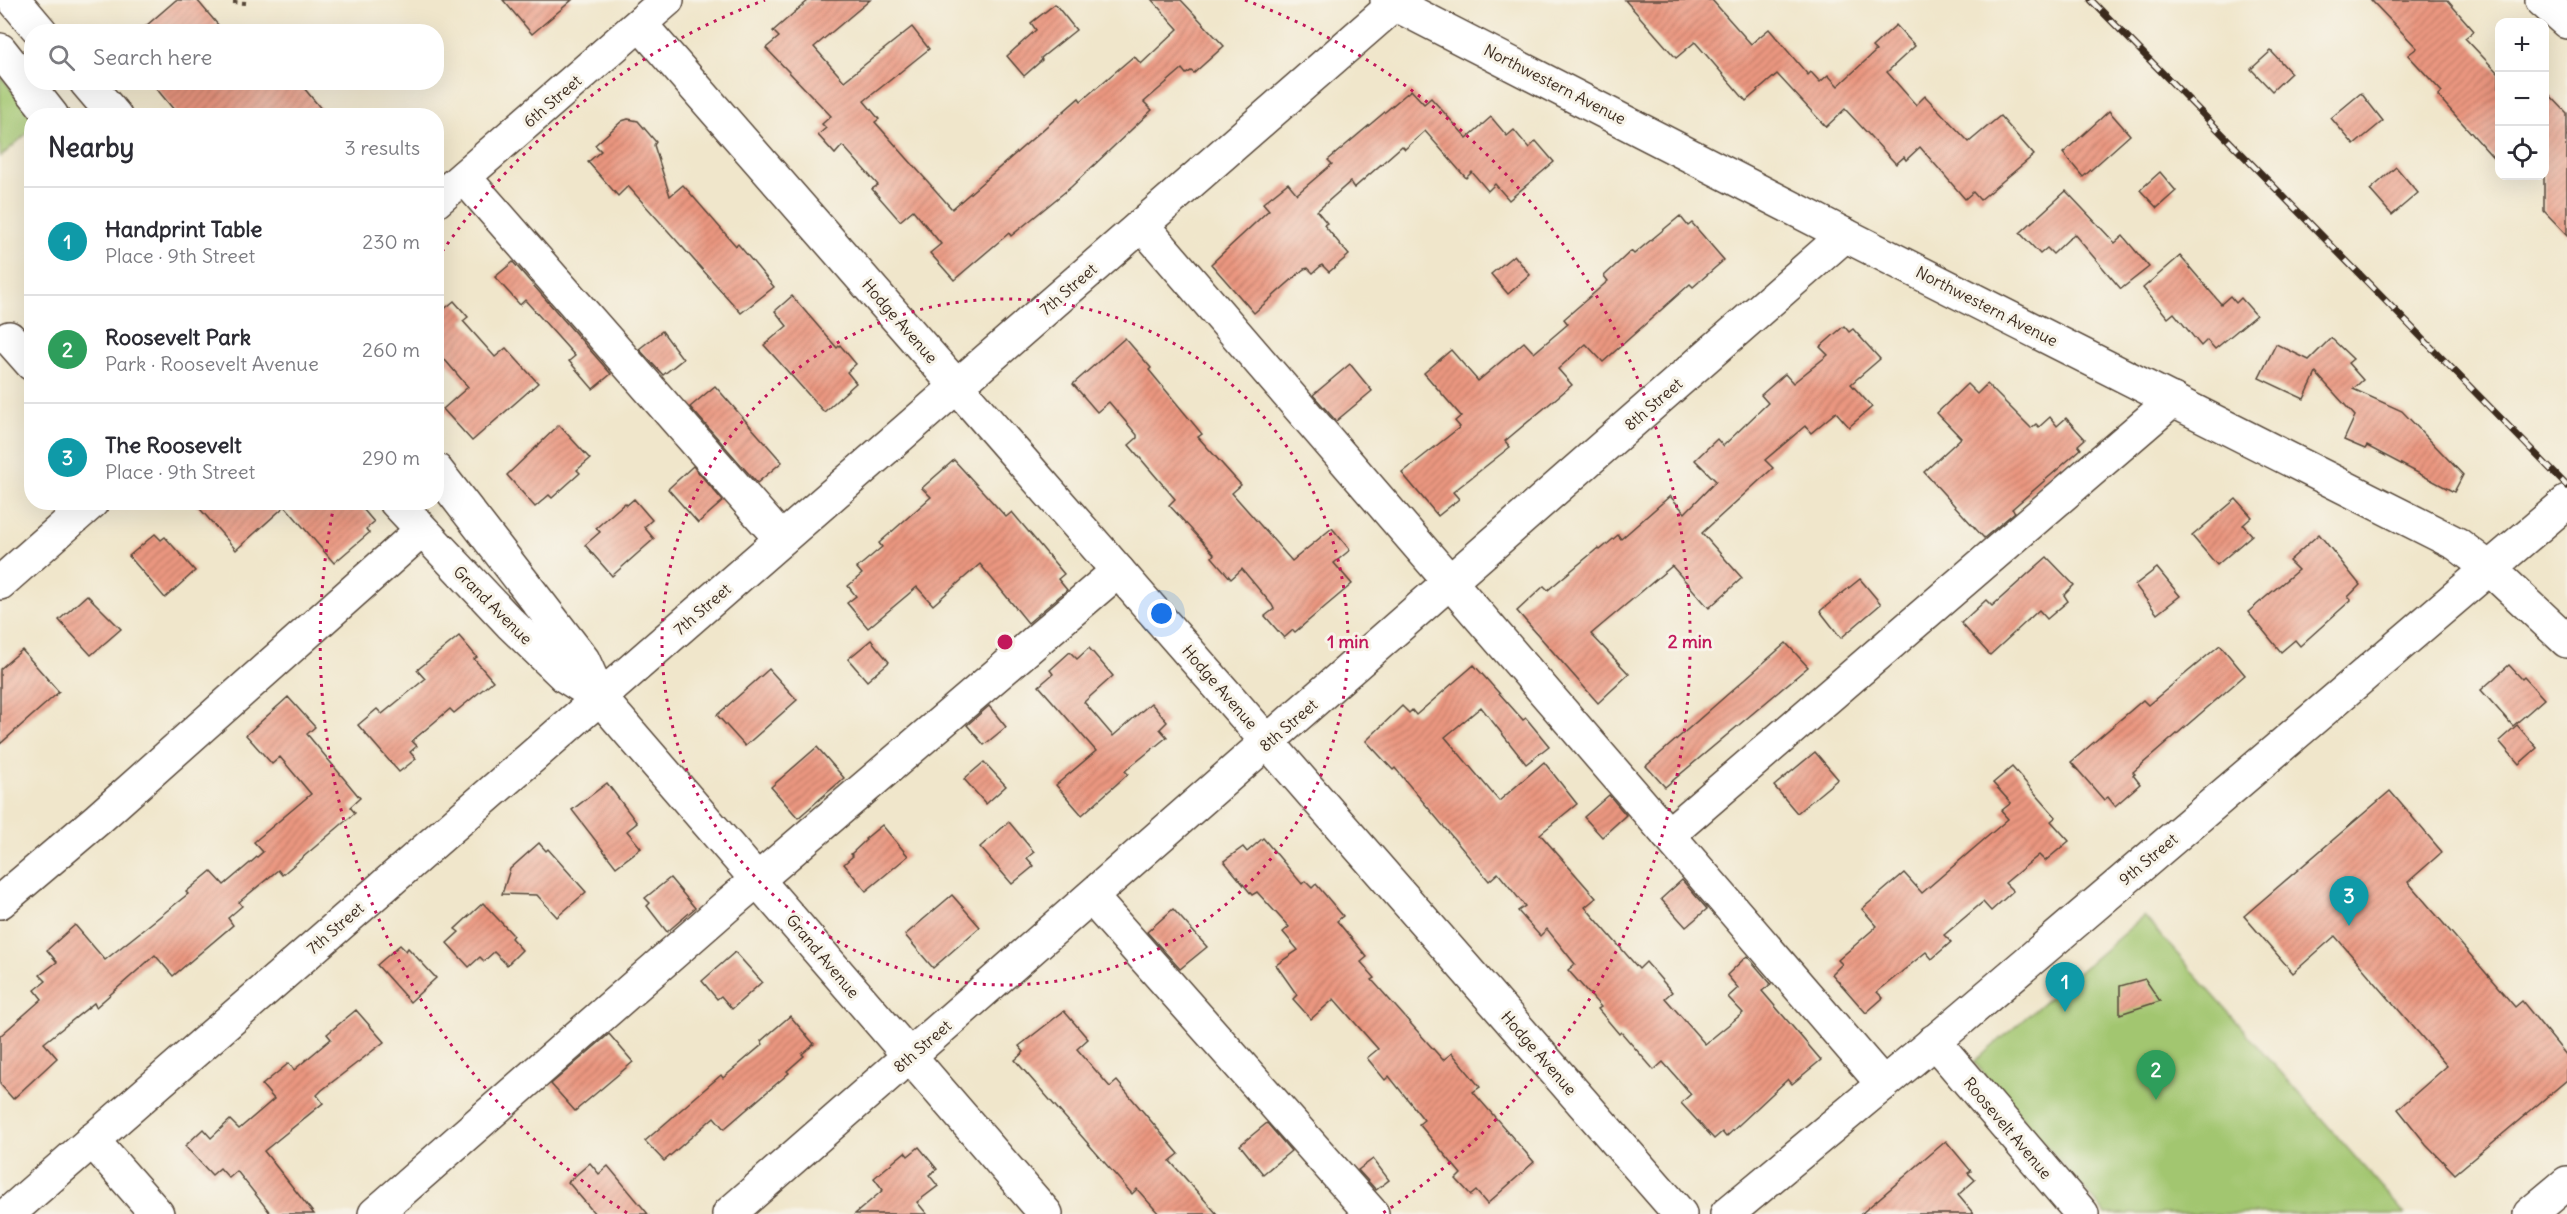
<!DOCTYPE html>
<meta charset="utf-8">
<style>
:root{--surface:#fff;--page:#f7f7f7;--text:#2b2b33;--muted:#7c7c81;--line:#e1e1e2;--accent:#ea580c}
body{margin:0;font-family:Delius,sans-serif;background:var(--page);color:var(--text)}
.controls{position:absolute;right:18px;top:18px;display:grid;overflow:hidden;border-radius:12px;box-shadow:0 6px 24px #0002}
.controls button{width:54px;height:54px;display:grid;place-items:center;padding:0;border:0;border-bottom:2px solid var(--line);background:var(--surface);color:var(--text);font:30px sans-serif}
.you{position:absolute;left:1162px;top:614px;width:21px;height:21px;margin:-15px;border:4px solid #fff;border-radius:50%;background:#1a73e8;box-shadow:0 0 0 9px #1a73e833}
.badge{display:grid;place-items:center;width:39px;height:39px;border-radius:50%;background:var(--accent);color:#fff;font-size:20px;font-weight:700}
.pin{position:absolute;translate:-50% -50px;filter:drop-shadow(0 2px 3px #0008)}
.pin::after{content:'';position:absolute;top:32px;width:21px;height:18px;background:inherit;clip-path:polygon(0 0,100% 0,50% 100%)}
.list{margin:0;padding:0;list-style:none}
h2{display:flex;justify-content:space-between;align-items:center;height:78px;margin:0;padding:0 24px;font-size:26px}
h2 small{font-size:20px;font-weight:400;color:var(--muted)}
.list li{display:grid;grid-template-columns:39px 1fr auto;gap:18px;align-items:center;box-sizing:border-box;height:108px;padding:0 24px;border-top:2px solid var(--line)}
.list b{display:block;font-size:22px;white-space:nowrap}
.list p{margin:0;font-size:20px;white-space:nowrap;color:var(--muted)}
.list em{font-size:20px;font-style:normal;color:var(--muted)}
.icon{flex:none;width:33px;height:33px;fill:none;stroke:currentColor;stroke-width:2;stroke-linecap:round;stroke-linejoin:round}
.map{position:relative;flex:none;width:2567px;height:1214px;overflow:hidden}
.search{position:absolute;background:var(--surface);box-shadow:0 6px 24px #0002;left:24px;top:24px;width:420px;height:66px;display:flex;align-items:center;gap:15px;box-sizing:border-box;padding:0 21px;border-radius:24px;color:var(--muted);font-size:22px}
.panel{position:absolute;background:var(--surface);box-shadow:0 6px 24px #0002;left:24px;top:108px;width:420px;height:402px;border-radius:24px}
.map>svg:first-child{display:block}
.park{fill:#a2c66f;stroke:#6e7846;stroke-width:1.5}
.building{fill:url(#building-hatch)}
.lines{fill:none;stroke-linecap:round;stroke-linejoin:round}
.minor-casing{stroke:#564638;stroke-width:36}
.major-casing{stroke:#564638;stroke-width:36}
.path{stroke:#564638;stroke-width:4;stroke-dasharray:4.5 4.5;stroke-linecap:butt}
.minor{stroke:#fff;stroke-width:33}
.major{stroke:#fff;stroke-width:33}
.rail-casing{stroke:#3b2a1e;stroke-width:7}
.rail{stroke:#f7f3e8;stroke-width:4.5;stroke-dasharray:14;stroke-linecap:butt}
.ring{fill:none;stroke:#c2185b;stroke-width:3;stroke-dasharray:3 6}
.labels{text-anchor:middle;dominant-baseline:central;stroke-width:6;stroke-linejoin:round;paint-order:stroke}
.street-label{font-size:16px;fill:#3b2a1e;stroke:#f7f3e8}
.centre{fill:#c2185b;stroke:#f7f3e8;stroke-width:3}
.ring-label{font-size:18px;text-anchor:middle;font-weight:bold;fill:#c2185b;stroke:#f7f3e8;stroke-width:6;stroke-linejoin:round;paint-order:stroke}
</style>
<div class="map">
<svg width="2567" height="1214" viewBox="0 0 2567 1214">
<defs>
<pattern id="building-hatch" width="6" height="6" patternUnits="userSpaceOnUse" patternTransform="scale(1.5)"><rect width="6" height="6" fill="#eb9780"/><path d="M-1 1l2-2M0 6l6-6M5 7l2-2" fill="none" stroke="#c07b68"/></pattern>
</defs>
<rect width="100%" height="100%" fill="#f7f3e8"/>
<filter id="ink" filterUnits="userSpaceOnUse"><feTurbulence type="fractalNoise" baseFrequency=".0167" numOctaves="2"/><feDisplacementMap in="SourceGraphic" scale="12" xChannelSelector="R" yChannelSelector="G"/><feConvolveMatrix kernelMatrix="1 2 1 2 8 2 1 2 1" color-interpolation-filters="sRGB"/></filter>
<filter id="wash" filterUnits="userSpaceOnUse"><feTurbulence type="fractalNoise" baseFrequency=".008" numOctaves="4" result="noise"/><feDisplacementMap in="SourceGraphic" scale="24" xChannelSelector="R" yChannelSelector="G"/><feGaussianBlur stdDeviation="1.35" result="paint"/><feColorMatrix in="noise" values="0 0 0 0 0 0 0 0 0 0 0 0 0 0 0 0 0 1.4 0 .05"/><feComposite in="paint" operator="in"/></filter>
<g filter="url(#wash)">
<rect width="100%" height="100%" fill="#f0e6cb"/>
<!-- park -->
<g class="park">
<path d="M0,75L32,116L31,130L0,157Z"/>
<path d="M2144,916L2405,1214H2106L1974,1062Z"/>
</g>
<g id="blocks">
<!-- building -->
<g class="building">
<path d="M176,0H197L224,32H139Z"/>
<path d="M503,0H572L532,34Z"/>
<path d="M809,0H870L814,47L844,81L912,27L929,49L864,101L879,119L875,122L952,209L1079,98L1081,101L1134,56L1141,64L1178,29L1152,0H1181L1224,46L1194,73L1191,71L1186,74L1182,69L1144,102L1152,110L1071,187L1011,236L1009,233L954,280L930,253L941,244L913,210L900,221L872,189L878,185L845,148L842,146L835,154L818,135L826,128L822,124L831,116L766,48L779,37L773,31Z"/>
<path d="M1625,0H1712L1751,44L1769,29L1808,75L1811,72L1820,82L1828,75L1838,86L1876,51L1872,47L1896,25L1915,46L1887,72L1916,105L1925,96L1969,142L2000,116L2034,155L1980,200L1973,192L1965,199L1920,147L1906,160L1904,157L1896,164L1845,109L1826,127L1777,74L1746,101L1695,42L1676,58Z"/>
<path d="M2371,0H2447L2474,31L2465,38L2499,74V164L2438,96L2442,92L2408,55L2417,48Z"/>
<path d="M1055,4L1076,30L1041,58L1042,60L1024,76L1007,56L1036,30L1031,23Z"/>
<path d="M2271,51L2291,73L2272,91L2251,69Z"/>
<path d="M151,82H299L327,116H179Z"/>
<path d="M2544,89L2567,113V235L2544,211Z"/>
<path d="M1411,90L1424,104L1431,98L1467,138L1491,117L1507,136L1514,130L1529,148L1536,141L1554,162L1509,200L1495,184L1488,191L1472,172L1466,178L1425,131L1405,149L1402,146L1354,188L1350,182L1317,211L1327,223L1324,225L1349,255L1329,272L1322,265L1313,273L1308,268L1304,269L1254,313L1211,264L1269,210L1263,203L1288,183L1297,194L1332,164L1328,160Z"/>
<path d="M2361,93L2383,121L2354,145L2331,118Z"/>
<path d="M2109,111L2130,135L2083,177L2063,153Z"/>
<path d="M628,119L638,121L656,142L654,145L670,196L683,185L736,246L738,244L774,287L741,313L628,186L618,196L588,162L601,151L595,145L622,121Z"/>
<path d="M2396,167L2418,193L2392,215L2370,190Z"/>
<path d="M2160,172L2176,191L2157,208L2140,190Z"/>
<path d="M2066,191L2115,243L2123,236L2149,267L2121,289L2074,234L2053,254L2047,248L2040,254L2020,233Z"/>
<path d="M1680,216L1688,226L1692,223L1724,260L1693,287L1690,284L1603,362L1586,344L1558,369L1572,385L1505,441L1510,447L1453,492L1459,499L1438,516L1402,473L1460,427L1455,421L1461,416L1424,373L1451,350L1478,381L1524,342L1534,353L1568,324L1564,319L1608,281L1604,276L1631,251L1634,254Z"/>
<path d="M1514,255L1530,275L1508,294L1491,274Z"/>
<path d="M2180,256L2221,304L2230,296L2236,303L2241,298L2256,315L2215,349L2207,340L2201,346L2174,313L2168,318L2143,288Z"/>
<path d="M513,262L611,374L593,389L569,361L575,356L525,300L520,305L495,277Z"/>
<path d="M792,296L837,348L840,345L856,364L847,372L856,383L824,412L764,345L787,326L775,311Z"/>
<path d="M454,301L468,317L463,321L495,357L506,348L538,383L472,441L443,409L468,387L445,360L436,359V316Z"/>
<path d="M1844,326L1849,332L1853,329L1880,359L1851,384L1872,407L1849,427L1836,412L1811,433L1805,426L1765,460L1773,468L1702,533L1742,578L1709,608L1672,566L1591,634L1629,674L1598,703L1517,611L1544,586L1548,590L1598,548L1600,550L1618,535L1621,539L1670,496L1685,513L1716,481L1695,460L1717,439L1723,446L1768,403L1761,395L1785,374L1793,383L1828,355L1820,347Z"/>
<path d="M662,331L683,359L663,375L639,349Z"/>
<path d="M1125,338L1151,368L1149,370L1202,434L1198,437L1241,485L1232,493L1292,561L1332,528L1350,550L1334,563L1352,584L1295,632L1293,630L1284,638L1265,616L1274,609L1272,605L1242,569L1231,579L1212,557L1214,554L1169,505L1175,499L1129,445L1137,438V435L1109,402L1097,412L1073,384Z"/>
<path d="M2331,338L2353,359L2348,363L2363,380L2353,389L2402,411L2463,475L2454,492L2367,446L2365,449L2344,440L2355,416L2316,373L2304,399L2259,378L2276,344L2309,360Z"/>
<path d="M1350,364L1372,391L1336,421L1313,395Z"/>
<path d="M1967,384L1977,394L1987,384L2031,428L2036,424L2039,427L2050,417L2057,426L2066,418L2085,439L2078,445L2081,449L2012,509L2015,512L1984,538L1924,472L1961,438L1937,413Z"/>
<path d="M715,386L782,462L757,483L690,407Z"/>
<path d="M559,425L590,459L577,470L580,473L552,498L549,495L535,507L507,475Z"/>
<path d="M954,460L1006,517L1012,512L1064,574L1058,579L1067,590L1028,623L980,564L933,605L917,587L868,628L847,603L856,596L848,586L862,574L857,568L882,547L879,543L931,497L922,488Z"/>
<path d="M693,466L723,501L698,523L668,489Z"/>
<path d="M634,499L652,520L644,527L654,539L612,576L585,545L600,532L596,528L625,503L627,505Z"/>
<path d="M2236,499L2252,517L2243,525L2252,535L2217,565L2192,536Z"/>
<path d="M194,502H357L374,522L366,529L369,533L334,563L285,506L236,550Z"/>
<path d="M155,534L161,540L165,537L195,571L165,598L129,556Z"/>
<path d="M2319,534L2360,585L2348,597L2351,600L2300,646L2295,640L2281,652L2248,612L2298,570L2289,561Z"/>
<path d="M2047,557L2074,585L2064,595L2068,601L2047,619L2039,610L1990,655L1961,623L1986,600L1992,606Z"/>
<path d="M2157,568L2180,596L2157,614L2135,585Z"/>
<path d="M1860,579L1881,604L1841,638L1820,611Z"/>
<path d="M87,595L121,629L91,655L59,620Z"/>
<path d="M459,636L477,657L474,659L493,681L454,713L450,709L412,741L417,746L410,752L416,759L399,772L358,725L377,709L382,714L425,679L417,670Z"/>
<path d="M871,640L889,662L867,681L848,659Z"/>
<path d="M1786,643L1808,667L1665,787L1646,766Z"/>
<path d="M2220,645L2245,675L2133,772L2135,774L2133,775L2140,784L2115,806L2108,797L2104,800L2071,762L2143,700L2148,705Z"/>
<path d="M1089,648L1113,676L1084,702L1113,736L1151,703L1167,722L1160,729L1167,737L1125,771L1128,774L1082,815L1056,785L1096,751L1039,686L1053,674L1050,670L1070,652L1077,659Z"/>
<path d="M22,650L59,692L0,744V669Z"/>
<path d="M1474,665L1523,720L1526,718L1549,746L1526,764L1481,707L1445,737L1499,801L1544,762L1577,804L1540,834L1596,898L1585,907L1639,969L1646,962L1672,992L1665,998L1705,1044L1743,1013L1728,997L1738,988L1727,975L1747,956L1771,984L1762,991L1821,1060L1792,1084L1788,1079L1726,1137L1722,1132L1714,1139L1681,1103L1691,1094L1663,1062L1654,1070L1621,1032L1619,1034L1598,1009L1601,1007L1568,970L1575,964L1547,929L1540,936L1518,911L1525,906L1498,873L1489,881L1395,768L1393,770L1366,741L1402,706L1409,713L1412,710L1416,715Z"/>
<path d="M2509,665L2522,679L2524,677L2544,699L2513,726L2481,690Z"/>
<path d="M769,669L797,700L745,746L717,715Z"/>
<path d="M288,697L315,727L307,734L360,798L350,807L355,813L282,875L278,870L239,902L242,906L228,918L233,925L173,976L155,955L96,1007L94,1003L44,1043L57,1058L13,1099L0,1084V1036L42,999L35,990L46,981L40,975L57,962L47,950L75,925L105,960L188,894L186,892L211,871L224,885L263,852L254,842L311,794L280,757L272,764L246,735Z"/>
<path d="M989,706L1006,727L984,745L967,725Z"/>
<path d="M2517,725L2537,748L2519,764L2499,741Z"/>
<path d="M817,747L844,778L798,818L771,787Z"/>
<path d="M1815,752L1838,779L1797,813L1774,786Z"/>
<path d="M984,762L1006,786L986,804L964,779Z"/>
<path d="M2012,767L2056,817L2051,821L2069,841L2045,861L2039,855L2005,883L2013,891L1991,911L1983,902L1944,935L1951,942L1932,959L1926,952L1877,992L1883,998L1866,1013L1832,974L1842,964L1838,960L1877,926L1862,909L1904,873L1922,893L2008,819L2001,811L2011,803L1993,783Z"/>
<path d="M607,783L637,823L627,831L641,848L616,867L572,810Z"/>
<path d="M2390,791L2442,852L2408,882L2515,1007L2522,1001L2567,1056V1080L2455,1174L2426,1144L2398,1109L2447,1066L2335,936L2293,973L2244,916Z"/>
<path d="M1609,795L1626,815L1602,837L1584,817Z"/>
<path d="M1009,822L1034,852L1027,858L1034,866L1012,884L980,847Z"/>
<path d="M882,825L908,856L866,891L844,864L853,856L851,854L866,840L865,839Z"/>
<path d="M1263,838L1302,884L1305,881L1312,888L1316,884L1343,916L1337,921L1367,957L1361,962L1375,978L1372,980L1443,1060L1452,1053L1480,1087L1473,1092L1534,1162L1487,1204L1476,1191L1471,1195L1456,1179L1461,1174L1419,1124L1424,1120L1389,1076L1385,1080L1367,1058L1378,1049L1341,1007L1334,999L1311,1019L1293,999L1297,995L1276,965L1298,950L1283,932L1289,927L1257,892L1252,895L1224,861L1243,847L1247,852Z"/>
<path d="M539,843L546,851L548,849L586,892L557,917L537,895L502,894L510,869Z"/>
<path d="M670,878L695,908L667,932L647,906L650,903L645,898Z"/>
<path d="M1682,880L1707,909L1686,927L1661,899Z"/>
<path d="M952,895L980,927L933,968L905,935Z"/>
<path d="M483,903L513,935L511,938L522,950L507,965L494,952L484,961L480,957L469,967L447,943L459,932L455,929Z"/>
<path d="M1173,909L1207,947L1180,969L1147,932Z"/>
<path d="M400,945L406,951L408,948L436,978L410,1002L377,965Z"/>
<path d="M735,952L762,982L732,1009L721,996L717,999L702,981Z"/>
<path d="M2145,979L2160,1001L2120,1014V986Z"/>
<path d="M356,1010L384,1042L322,1090L317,1095L323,1103L264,1151L314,1214H271L237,1171L229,1178L220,1168L212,1175L185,1146L203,1129L211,1138L230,1120L239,1129L274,1099L262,1085L289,1063L294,1070L331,1039L327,1034Z"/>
<path d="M1064,1011L1088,1039L1077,1049L1110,1087L1117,1081L1179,1154L1170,1161L1217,1214H1159L1137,1189L1132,1194L1015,1060L1024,1052L1019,1046Z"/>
<path d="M790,1016L814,1044L802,1054L804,1056L787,1071L789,1073L724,1129L714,1117L664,1161L645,1141L721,1075L723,1078L763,1044L761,1041Z"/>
<path d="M609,1034L633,1062L575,1111L551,1084Z"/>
<path d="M1267,1123L1291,1151L1263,1174L1240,1145Z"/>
<path d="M1946,1141L1971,1171L1968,1173L1975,1180L1958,1195L1974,1214H1861Z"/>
<path d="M919,1147L937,1169L929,1175L938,1186L917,1202L927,1214H855L883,1190L874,1178L905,1152L908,1156Z"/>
<path d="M1373,1159L1389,1180L1376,1190L1358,1170Z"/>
<path d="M590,1163L599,1174L608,1166L648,1214H595L568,1182Z"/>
</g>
</g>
</g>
<g filter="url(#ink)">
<use href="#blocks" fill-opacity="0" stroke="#564638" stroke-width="1.5"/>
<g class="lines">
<!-- minor casing -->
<g class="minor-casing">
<g id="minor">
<path d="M1387,0L1845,235L2457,544L2490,569L2567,641"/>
<path d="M2542,0L2567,22"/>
<path d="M640,24L1680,1214"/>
<path d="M464,177L781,539"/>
<path d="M1142,225L1883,1084"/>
<path d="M9,338L32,364"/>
<path d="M1668,835L2173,400"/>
<path d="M1091,897L1372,1214"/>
<path d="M0,902L98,819L421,531"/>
<path d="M1934,1041L2082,1214"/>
<path d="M92,1140L157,1214"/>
<path d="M8,1214L1395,4"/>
<path d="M375,1214L729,904L1118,571"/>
<path d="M729,1214L1845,235"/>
<path d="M1727,1214L1947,1031L2567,502"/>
<path d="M2530,1214L2567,1183"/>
</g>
</g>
<!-- major casing -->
<g class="major-casing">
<g id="major">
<path d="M14,0L41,32"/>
<path d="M0,50L52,116"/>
<path d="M86,82L115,116"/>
<path d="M436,201L667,0"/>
<path d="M436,470L583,660L600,698"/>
<path d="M396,502L510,623L565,676L600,698L1046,1214"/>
<path d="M0,583L92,502"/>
</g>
</g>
<!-- path -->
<path class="path" d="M233,2L246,3"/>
<!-- minor -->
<use href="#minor" class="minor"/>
<!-- major -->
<use href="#major" class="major"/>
<!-- rail casing -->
<g class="rail-casing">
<path id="rail" d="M2091,0L2567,486"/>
</g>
<!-- rail -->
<use href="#rail" class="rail"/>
</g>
</g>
<!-- distance rings -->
<g class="ring">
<circle cx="1005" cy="642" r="343"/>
<path d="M627 1213A685 685 0 0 1 334 505M437 259A685 685 0 0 1 765 0M1245 0A685 685 0 0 1 1383 1213"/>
</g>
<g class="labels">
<!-- street labels -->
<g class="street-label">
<text transform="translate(1555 84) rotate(27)">Northwestern Avenue</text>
<text transform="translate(552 101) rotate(-41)">6th Street</text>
<text transform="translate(1068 289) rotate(-41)">7th Street</text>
<text transform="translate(1987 306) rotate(27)">Northwestern Avenue</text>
<text transform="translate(900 321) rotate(49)">Hodge Avenue</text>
<text transform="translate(1653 404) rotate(-41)">8th Street</text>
<text transform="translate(493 605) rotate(45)">Grand Avenue</text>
<text transform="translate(702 609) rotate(-41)">7th Street</text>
<text transform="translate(1220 687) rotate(49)">Hodge Avenue</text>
<text transform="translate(1288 725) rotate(-41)">8th Street</text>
<text transform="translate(2148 859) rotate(-40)">9th Street</text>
<text transform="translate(335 928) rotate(-41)">7th Street</text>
<text transform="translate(823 956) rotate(50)">Grand Avenue</text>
<text transform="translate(922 1046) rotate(-41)">8th Street</text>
<text transform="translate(1539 1053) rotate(49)">Hodge Avenue</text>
<text transform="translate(2008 1128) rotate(50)">Roosevelt Avenue</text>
</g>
</g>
<circle cx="1005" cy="642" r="9" class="centre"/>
<g class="ring-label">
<text x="1348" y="648">1 min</text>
<text x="1690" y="648">2 min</text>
</g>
</svg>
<div class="controls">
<button>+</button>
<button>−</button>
<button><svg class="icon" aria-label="locate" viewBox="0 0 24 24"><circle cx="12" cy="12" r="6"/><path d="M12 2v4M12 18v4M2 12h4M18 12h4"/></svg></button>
</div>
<div class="you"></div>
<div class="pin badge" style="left:2065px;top:1012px;background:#0f9aa8">1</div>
<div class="pin badge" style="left:2156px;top:1100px;background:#2e9e5b">2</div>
<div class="pin badge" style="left:2349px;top:926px;background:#0f9aa8">3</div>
<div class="search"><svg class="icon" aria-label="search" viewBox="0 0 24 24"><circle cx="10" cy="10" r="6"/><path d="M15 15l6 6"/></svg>Search here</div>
<section class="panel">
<h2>Nearby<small>3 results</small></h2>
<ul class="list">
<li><span class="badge" style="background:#0f9aa8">1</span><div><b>Handprint Table</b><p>Place · 9th Street</p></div><em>230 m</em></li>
<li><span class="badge" style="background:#2e9e5b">2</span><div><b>Roosevelt Park</b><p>Park · Roosevelt Avenue</p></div><em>260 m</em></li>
<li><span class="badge" style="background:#0f9aa8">3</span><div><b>The Roosevelt</b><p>Place · 9th Street</p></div><em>290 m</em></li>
</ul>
</section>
</div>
